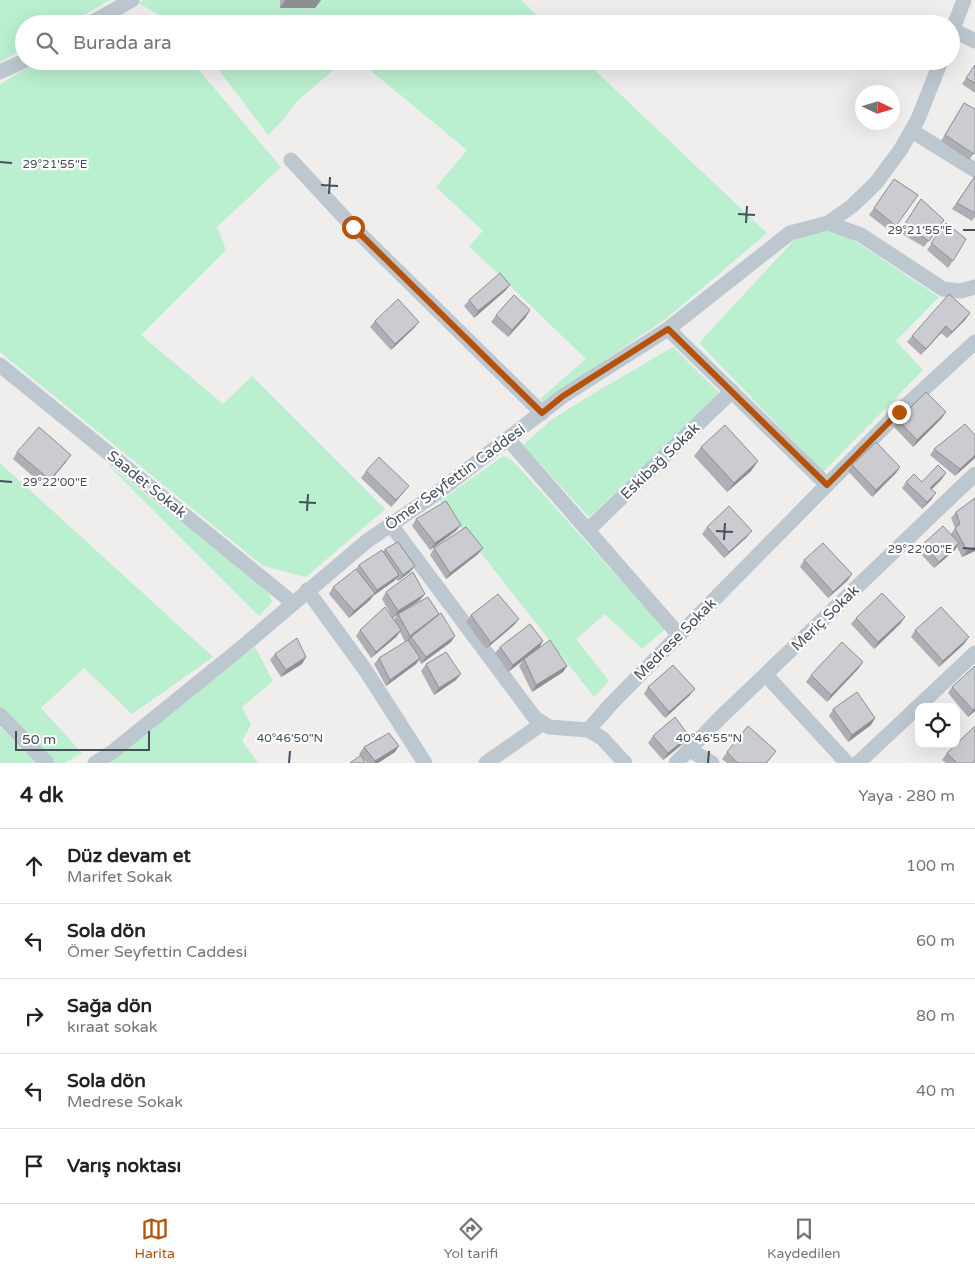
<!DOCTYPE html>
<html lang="tr">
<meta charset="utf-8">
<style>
:root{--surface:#fff;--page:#f6f6f6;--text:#222;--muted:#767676;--line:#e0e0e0;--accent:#b45309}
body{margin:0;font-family:"Varela Round",sans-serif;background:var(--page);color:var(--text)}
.controls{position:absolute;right:15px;bottom:15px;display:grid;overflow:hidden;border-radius:10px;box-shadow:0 5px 20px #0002}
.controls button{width:45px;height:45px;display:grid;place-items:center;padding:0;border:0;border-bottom:1px solid var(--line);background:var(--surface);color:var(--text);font:25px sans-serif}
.compass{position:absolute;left:855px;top:85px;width:45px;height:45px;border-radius:50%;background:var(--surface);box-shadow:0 5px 20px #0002;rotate:94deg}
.scale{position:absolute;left:15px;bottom:12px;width:135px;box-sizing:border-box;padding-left:5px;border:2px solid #45505b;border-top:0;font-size:14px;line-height:18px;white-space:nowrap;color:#45505b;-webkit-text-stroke:4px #fff;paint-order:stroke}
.stop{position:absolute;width:15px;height:15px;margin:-11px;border:4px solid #b45309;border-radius:50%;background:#fff}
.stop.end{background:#b45309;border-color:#fff;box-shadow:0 1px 5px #0008}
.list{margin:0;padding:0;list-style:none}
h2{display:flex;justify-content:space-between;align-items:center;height:65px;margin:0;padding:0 20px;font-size:21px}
h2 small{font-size:16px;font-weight:400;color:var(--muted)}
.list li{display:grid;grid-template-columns:32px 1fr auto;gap:15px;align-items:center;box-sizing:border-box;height:75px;padding:0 20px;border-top:1px solid var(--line)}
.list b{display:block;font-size:19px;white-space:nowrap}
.list p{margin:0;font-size:16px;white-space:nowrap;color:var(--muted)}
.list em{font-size:16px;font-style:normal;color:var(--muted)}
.icon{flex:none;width:28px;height:28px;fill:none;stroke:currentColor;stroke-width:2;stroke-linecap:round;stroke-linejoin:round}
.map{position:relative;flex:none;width:975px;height:763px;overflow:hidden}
.search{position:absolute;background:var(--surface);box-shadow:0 5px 20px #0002;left:15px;right:15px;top:15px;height:55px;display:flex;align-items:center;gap:12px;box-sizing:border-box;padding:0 18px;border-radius:28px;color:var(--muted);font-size:19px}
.sheet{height:440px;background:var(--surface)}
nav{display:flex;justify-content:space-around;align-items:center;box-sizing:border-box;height:70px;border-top:1px solid var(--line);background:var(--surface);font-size:14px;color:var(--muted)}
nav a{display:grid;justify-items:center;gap:2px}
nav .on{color:var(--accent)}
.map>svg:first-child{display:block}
.green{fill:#baefcf}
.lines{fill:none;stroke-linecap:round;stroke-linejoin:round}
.street{stroke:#bdc7d0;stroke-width:15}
.wall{fill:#aeafb5}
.shaded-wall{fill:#8d8f93}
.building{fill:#caccd2;stroke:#8d8f93}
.route{stroke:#b45309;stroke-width:6}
.ticks{fill:none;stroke:#45505b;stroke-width:2}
.labels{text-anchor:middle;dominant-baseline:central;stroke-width:4.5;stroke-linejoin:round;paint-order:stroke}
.street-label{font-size:15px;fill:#45505b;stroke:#fff}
.ticks-label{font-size:12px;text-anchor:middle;fill:#45505b;stroke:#fff;stroke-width:4.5;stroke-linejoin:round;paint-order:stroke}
</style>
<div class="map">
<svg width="975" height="763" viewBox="0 0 975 763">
<rect width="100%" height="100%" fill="#f0eded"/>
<!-- green -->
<g class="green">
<path d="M0,0H110L68,24H24V49L0,62Z"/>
<path d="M143,0H521L546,24H176L138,3Z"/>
<path d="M125,14L147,22L149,24H103Z"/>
<path d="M39,61H191L281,167L217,227L226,250L141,335L223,404L252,376L385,509L306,577L263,566L0,352V84Z"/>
<path d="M212,61H344L296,102L282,121L268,135Z"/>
<path d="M359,61H585L767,233L667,318L543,402L540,399L586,359L469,246L483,231L436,187L467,150Z"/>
<path d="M832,230L846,235L939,297L896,341L923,370L823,472L699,343L795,239Z"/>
<path d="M673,347L719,393L647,463L589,517L523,445L550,421L584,399Z"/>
<path d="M503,456L512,460L665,629L642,649L605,614L576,639L609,681L594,697L440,501Z"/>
<path d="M0,463L213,657L132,714L84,668L41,708L82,753L64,763H55L0,709Z"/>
<path d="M106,463L267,590L272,602L259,616Z"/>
<path d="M255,647L273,681L242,707L251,725L242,741L258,763H107Z"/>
<path d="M0,727L39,763H0Z"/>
</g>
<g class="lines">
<!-- street -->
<g class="street">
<path d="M89,24L132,0"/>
<path d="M953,30L975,41"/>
<path d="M951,34L964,0"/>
<path d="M0,72L24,61"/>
<path d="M912,131L975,170"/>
<path d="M291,160L353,227L542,413"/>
<path d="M828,223L861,235L943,289L961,291L975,287"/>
<path d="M668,329L827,485"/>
<path d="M0,365L293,603"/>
<path d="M508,439L679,635"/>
<path d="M391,525L535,718L549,727L588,730L613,702L899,412L975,342"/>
<path d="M588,530L732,391"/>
<path d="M307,590L366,671L425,763"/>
<path d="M766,675L847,763"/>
<path d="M0,715L47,763"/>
<path d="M588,730L602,738L625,763"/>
<path d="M690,750L712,763"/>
<path d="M95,763L111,753L241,648L367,541L437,493L563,396L668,329L790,233L828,223L852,206L876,183L901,149L918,119L941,61"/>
<path d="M486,763L543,723"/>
<path d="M676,763L722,716L975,474"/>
<path d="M858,763L975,653"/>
</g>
</g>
<!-- wall -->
<g class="wall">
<path d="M280,0H321L315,8H280Z"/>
<path d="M272,61H287L279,69Z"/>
<path d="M975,65V93L962,84Z"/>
<path d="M964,103L975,152L969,160L941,141Z"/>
<path d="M975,176V217L972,221L952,209Z"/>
<path d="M894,179L918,195L891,232L869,215Z"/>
<path d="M921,199L944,220L924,247L899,232Z"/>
<path d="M946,223L953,261L948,268L927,250Z"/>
<path d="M510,285L505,291L474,318L464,306L469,300Z"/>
<path d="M970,313L965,320L947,338L941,333L921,355L907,342L912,336Z"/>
<path d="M496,315L526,317L508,337L491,322Z"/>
<path d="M375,321L419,322L414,328L391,350L370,327Z"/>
<path d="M946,412L941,419L913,447L894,427L898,420Z"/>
<path d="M701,447L758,461L751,471L727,492L694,456Z"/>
<path d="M934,449L975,458L955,476L930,455Z"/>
<path d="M17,452L66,462L45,487L13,459Z"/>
<path d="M852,465L900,467L896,473L872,497L848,471Z"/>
<path d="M366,471L404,492L391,507L361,478Z"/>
<path d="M946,473L941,480L931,489V500L922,509L902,488L906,482H922Z"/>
<path d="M975,498V551L962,557L957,547L955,550L934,568L918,551L923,544L951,534L955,528L951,518L956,512Z"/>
<path d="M416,519L456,531L430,550L412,526Z"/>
<path d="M707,527L747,537L724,558L702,534Z"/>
<path d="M434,548H483L478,554L446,579L430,555Z"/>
<path d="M385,549L415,566L410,572L398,581L396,579L394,581L373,596L370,600L349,618L329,594L333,587L356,569L359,565L383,552Z"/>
<path d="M804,560L852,574L847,581L828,598L800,567Z"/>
<path d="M386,592L420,600L408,608L439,614L437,617L451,642L421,664L419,660L416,664L386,686L374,664L379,658L405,642L400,632L396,637L371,658L356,636L360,630L394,620L397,615L393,618L382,599Z"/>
<path d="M471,615L519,619L514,625L486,649L466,622Z"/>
<path d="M905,617L900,624L874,649L851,624L856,618Z"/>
<path d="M915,630L964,644L939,667L911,637Z"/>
<path d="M543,641L539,648L508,672L495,653L500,647Z"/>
<path d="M275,654L306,657L302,664L281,677L270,660Z"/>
<path d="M524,659L567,666L563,672L532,692L519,666Z"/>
<path d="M863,662L858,669L827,702L806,682L811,675Z"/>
<path d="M426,664L456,680L434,695L421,671Z"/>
<path d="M975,666V711L968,717L948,693L952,687Z"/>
<path d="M648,687L690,695L665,718L644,694Z"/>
<path d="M833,709L875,718L871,725L848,742L829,716Z"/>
<path d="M975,726V762L974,763H946L942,760L947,753Z"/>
<path d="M653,736L684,743L663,760L648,743Z"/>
<path d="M364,747L395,752L378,763H367L359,754Z"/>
<path d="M776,751L767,763H727L722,759L727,752Z"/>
</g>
<!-- shaded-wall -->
<g class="shaded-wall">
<path d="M285,0H321L315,8H280Z"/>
<path d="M285,61H287L279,69L283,62Z"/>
<path d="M510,285L505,291L474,318L478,311Z"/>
<path d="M530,310L526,317L508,337L512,330Z"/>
<path d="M970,313L965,320L947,338L952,332Z"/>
<path d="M419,322L414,328L391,350L395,344Z"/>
<path d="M946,326L941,333L921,355L926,349Z"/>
<path d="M946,412L941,419L913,447L917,440Z"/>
<path d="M71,455L66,462L45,487L50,480Z"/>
<path d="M975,455V458L955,476L960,469Z"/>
<path d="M758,461L751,471L727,492L734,483Z"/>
<path d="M900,467L896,473L872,497L876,490Z"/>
<path d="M946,473L941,480L926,495L930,488Z"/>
<path d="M409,486L404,492L391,507L396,500Z"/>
<path d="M936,493L931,500L922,509L927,502Z"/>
<path d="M461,525L456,531L430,550L435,543Z"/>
<path d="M752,531L747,537L724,558L729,552Z"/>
<path d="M959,543L955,550L934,568L939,562Z"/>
<path d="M975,547V551L962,557L967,551Z"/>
<path d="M483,548L478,554L446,579L450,573Z"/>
<path d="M415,566L410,572L398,581L403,575Z"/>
<path d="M852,574L847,581L828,598L833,592Z"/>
<path d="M399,575L394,581L373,596L377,590Z"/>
<path d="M375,593L370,600L349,618L354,611Z"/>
<path d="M425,594L420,600L398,614L393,618L398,611Z"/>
<path d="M439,614L434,620L411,637L406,643L410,636Z"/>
<path d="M905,617L900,624L874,649L878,642Z"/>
<path d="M519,619L514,625L486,649L491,643Z"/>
<path d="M401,630L396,637L371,658L376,652Z"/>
<path d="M455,636L451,642L421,664L426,657Z"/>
<path d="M969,637L964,644L939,667L943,661Z"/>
<path d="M543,641L539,648L508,672L513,665Z"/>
<path d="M306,657L302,664L281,677L286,670Z"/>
<path d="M420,658L416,664L386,686L390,680Z"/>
<path d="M863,662L858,669L827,702L831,695Z"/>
<path d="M567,666L563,672L532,692L536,685Z"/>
<path d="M461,674L456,680L434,695L439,688Z"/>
<path d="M695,689L690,695L665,718L669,712Z"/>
<path d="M975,708V711L968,717L973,710Z"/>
<path d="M875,718L871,725L848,742L852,735Z"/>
<path d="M689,736L684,743L663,760L668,753Z"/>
<path d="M399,746L395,752L378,763H374L375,761Z"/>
</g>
<!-- building -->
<g class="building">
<path d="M975,65V83L966,78Z"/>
<path d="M964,103L975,109V152L974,154L945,135Z"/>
<path d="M975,176V213L957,203Z"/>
<path d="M894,179L918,195L896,226L874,208Z"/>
<path d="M921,199L944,220L929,241L904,225Z"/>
<path d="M946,223L966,239L953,261L931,243Z"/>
<path d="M500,273L510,285L478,311L469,300Z"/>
<path d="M949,294L970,313L952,332L946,326L926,349L912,336Z"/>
<path d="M514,295L530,310L512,330L496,315Z"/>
<path d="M398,299L419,322L395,344L375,321Z"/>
<path d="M926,392L946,412L917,440L898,420Z"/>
<path d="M965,424L975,435V455L960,469L934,449Z"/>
<path d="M725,425L758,461L734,483L701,447Z"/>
<path d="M39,427L71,455L50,480L17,452Z"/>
<path d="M876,442L900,467L876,490L852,465Z"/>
<path d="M379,457L409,486L396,500L366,471Z"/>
<path d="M938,465L946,473L930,488L936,493L927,502L906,482L914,474L922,482Z"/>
<path d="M975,498V547L967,551L955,528L960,524L956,512Z"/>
<path d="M446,501L461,525L435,543L416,519Z"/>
<path d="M729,506L752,531L729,552L707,527Z"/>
<path d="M943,526L959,543L939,562L923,544Z"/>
<path d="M466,527L483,548L450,573L434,548Z"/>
<path d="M398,542L415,566L403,575L385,549Z"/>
<path d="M823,543L852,574L833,592L804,560Z"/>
<path d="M382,550L399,575L377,590L359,565Z"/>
<path d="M356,569L375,593L354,611L333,587Z"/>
<path d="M413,572L425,594L398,611L386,592Z"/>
<path d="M882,593L905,617L878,642L856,618Z"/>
<path d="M498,594L519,619L491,643L471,615Z"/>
<path d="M428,597L439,614L410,636L398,614Z"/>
<path d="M385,607L401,630L376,652L360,630Z"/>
<path d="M941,607L969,637L943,661L915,630Z"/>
<path d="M441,613L455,636L426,657L411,637Z"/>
<path d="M530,624L543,641L513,665L500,647Z"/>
<path d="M297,638L306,657L286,670L275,654Z"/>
<path d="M408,640L420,658L390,680L379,658Z"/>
<path d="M550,640L567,666L536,685L524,659Z"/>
<path d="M842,642L863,662L831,695L811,675Z"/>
<path d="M446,652L461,674L439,688L426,664Z"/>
<path d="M673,665L695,689L669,712L648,687Z"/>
<path d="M975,666V708L973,710L952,687Z"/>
<path d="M857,692L875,718L852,735L833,709Z"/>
<path d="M675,717L689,736L668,753L653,736Z"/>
<path d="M748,726L776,751L766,763H738L727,752Z"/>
<path d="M975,726V760L972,763H957L947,753Z"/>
<path d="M389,733L399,746L375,761L364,747Z"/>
<path d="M361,755L365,763H350Z"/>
</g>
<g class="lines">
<!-- route -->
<path class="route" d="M353,227L542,413L563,396L668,329L827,485L899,412"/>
</g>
<!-- ticks -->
<path class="ticks" d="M0,162L12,163M321,185L338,186M329,194L330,177M738,214L755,215M746,223L747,206M963,230H975M0,481L12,482M299,502L316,503M307,511L308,494M716,531L733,532M724,540L725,523M963,548L975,549M289,763L290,751M708,763L709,751"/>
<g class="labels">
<!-- street labels -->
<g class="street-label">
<text transform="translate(660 461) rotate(-44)">Eskibağ Sokak</text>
<text transform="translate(455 477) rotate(-36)">Ömer Seyfettin Caddesi</text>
<text transform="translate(147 484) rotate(39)">Saadet Sokak</text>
<text transform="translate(825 618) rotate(-44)">Meriç Sokak</text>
<text transform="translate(675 639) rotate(-45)">Medrese Sokak</text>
</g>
</g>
<g class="ticks-label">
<text x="55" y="168">29°21'55"E</text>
<text x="920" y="234">29°21'55"E</text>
<text x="55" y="486">29°22'00"E</text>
<text x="920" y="553">29°22'00"E</text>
<text x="290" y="742">40°46'50"N</text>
<text x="709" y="742">40°46'55"N</text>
</g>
</svg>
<div class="controls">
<button><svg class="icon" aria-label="locate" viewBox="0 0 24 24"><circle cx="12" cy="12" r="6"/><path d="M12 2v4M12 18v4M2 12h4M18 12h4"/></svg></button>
</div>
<svg class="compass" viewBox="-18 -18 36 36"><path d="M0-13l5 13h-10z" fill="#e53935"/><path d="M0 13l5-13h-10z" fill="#767676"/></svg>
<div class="scale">50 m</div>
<div class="stop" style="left:353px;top:227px"></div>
<div class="stop end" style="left:899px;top:412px"></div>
<div class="search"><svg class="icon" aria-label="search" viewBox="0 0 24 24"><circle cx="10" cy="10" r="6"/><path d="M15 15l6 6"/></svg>Burada ara</div>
</div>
<section class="sheet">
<h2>4 dk<small>Yaya · 280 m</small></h2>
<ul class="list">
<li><svg class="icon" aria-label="ahead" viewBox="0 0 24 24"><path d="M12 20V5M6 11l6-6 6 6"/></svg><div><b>Düz devam et</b><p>Marifet Sokak</p></div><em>100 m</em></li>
<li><svg class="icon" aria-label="left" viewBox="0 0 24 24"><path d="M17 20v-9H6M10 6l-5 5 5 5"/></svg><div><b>Sola dön</b><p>Ömer Seyfettin Caddesi</p></div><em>60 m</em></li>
<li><svg class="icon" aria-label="right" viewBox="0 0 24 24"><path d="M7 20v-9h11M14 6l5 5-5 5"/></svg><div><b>Sağa dön</b><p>kıraat sokak</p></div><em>80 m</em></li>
<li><svg class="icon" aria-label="left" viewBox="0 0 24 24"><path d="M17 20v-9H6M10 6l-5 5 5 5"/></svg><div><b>Sola dön</b><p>Medrese Sokak</p></div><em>40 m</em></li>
<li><svg class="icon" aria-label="arrive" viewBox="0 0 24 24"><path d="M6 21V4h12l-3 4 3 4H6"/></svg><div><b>Varış noktası</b></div></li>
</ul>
</section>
<nav>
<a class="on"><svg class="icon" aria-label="map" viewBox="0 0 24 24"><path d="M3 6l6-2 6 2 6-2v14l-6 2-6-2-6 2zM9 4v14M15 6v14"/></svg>Harita</a>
<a><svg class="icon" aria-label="directions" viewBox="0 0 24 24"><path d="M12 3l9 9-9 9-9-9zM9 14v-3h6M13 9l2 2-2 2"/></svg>Yol tarifi</a>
<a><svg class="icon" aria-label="saved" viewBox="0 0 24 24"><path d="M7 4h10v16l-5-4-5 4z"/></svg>Kaydedilen</a>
</nav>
